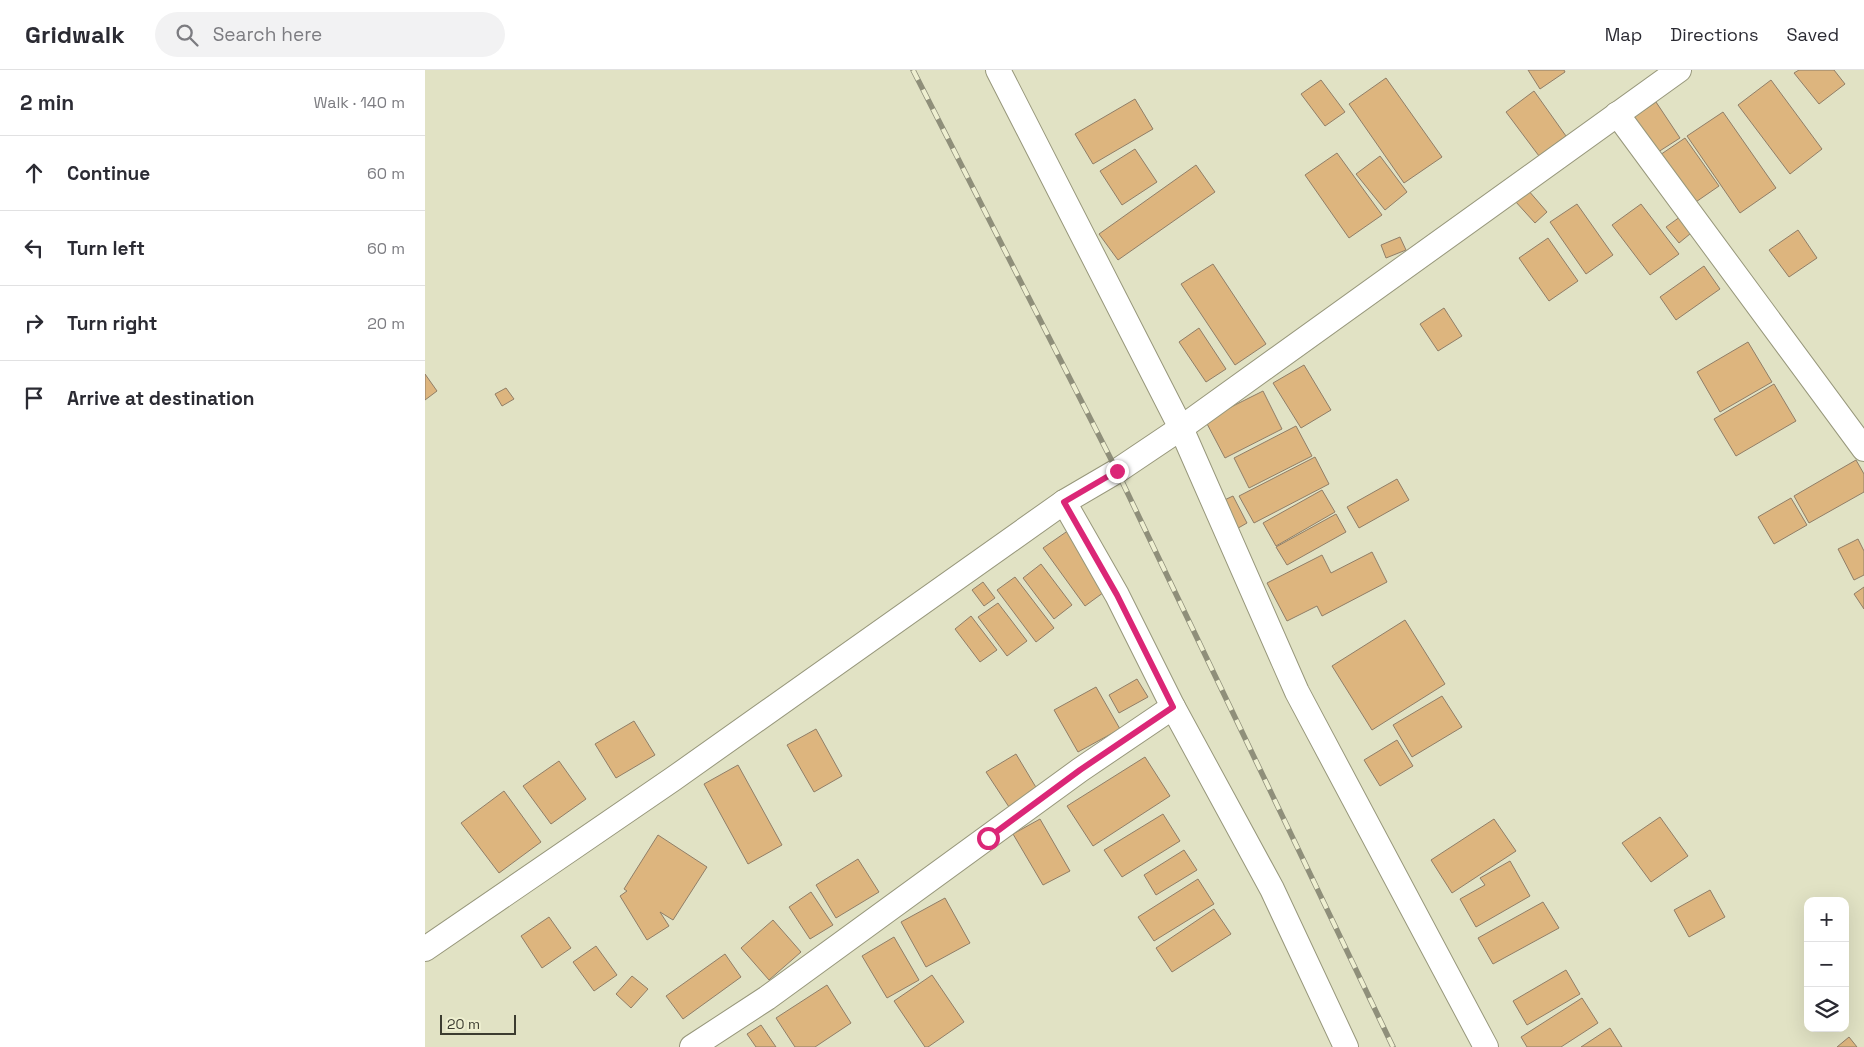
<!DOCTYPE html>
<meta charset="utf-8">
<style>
:root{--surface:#fff;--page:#f2f2f3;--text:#2b2b33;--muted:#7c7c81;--line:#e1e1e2}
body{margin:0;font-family:"Space Grotesk",sans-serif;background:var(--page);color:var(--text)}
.controls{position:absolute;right:15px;bottom:15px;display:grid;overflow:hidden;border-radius:10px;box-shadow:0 5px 20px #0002}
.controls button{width:45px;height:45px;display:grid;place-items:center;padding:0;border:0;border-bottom:1px solid var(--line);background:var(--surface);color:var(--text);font:25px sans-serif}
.scale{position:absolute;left:15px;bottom:12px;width:76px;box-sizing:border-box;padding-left:5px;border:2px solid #3c3c30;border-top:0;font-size:14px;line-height:18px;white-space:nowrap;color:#3c3c30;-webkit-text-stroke:4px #eeefd0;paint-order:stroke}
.stop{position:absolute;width:15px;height:15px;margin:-11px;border:4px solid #db2777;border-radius:50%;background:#fff}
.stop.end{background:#db2777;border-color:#fff;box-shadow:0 1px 5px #0008}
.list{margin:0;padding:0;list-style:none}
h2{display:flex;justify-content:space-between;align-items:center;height:65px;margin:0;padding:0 20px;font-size:21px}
h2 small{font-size:16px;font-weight:400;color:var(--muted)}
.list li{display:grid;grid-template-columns:32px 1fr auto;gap:15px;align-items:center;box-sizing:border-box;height:75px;padding:0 20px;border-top:1px solid var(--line)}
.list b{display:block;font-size:19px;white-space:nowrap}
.list em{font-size:16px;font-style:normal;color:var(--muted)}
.icon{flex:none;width:28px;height:28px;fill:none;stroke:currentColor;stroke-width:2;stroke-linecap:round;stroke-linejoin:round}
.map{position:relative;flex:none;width:1439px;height:977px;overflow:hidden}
header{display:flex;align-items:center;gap:30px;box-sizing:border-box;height:70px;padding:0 25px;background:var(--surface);border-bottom:1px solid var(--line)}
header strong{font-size:24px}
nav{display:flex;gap:28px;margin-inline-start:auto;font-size:18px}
.search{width:350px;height:45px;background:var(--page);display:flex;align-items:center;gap:12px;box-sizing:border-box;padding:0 18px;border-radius:28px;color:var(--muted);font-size:19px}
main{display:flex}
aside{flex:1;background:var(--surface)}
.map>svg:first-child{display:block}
.building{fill:#ddb57e;stroke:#907e67}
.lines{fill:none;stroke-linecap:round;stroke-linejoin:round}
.minor-casing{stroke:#97977b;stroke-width:26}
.minor{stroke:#fff;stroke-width:24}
.rail-casing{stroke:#8f8f7a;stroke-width:5.5}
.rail{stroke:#eeefd0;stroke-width:4;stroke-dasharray:11;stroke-linecap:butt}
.route{stroke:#db2777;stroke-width:6}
</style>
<header>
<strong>Gridwalk</strong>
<div class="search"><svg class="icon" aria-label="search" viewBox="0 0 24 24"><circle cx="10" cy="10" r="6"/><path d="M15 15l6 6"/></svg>Search here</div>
<nav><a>Map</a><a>Directions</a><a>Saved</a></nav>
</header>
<main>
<aside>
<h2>2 min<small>Walk · 140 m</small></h2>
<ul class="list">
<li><svg class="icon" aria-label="ahead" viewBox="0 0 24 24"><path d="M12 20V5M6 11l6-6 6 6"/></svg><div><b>Continue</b></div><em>60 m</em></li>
<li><svg class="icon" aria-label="left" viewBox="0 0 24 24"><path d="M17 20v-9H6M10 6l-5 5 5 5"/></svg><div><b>Turn left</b></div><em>60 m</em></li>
<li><svg class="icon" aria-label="right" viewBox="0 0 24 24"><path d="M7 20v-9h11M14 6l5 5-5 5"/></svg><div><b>Turn right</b></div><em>20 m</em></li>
<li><svg class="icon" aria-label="arrive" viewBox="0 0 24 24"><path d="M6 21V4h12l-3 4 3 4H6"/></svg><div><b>Arrive at destination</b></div></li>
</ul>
</aside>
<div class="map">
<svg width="1439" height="977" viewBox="0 0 1439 977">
<rect width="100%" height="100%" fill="#e1e2c4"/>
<!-- building -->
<g class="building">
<path d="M1103,0H1139L1140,2L1115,19Z"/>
<path d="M1374,0H1409L1420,14L1394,34L1369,3Z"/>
<path d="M961,8L1017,87L979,113L924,34Z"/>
<path d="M896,10L920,42L900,56L876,24Z"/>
<path d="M1346,10L1397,79L1365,104L1313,35Z"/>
<path d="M1109,21L1141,66L1114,86L1081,42Z"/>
<path d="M710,29L728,59L668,94L650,64Z"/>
<path d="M1231,32L1255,68L1230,84L1206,49Z"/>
<path d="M1298,42L1351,118L1315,143L1262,66Z"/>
<path d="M1260,68L1294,116L1265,136L1232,87Z"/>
<path d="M710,79L732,112L697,135L675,101Z"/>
<path d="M912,83L957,145L924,168L880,105Z"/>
<path d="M955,86L982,122L960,140L931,104Z"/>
<path d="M771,95L790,122L693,190L674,164Z"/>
<path d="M1103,120L1122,142L1110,153L1090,131Z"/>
<path d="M1152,134L1188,185L1161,204L1125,152Z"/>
<path d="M1216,134L1254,184L1225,205L1187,155Z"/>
<path d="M1259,144L1271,159L1254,173L1241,157Z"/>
<path d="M1373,160L1392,188L1364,207L1344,180Z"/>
<path d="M975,167L981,180L961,188L956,175Z"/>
<path d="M1123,168L1153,211L1124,231L1094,188Z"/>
<path d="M788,194L841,274L810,295L756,214Z"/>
<path d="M1279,196L1295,219L1251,250L1235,227Z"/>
<path d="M1019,238L1037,266L1013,281L995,254Z"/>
<path d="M774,258L801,299L781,312L754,272Z"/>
<path d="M1323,272L1347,312L1295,342L1272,302Z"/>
<path d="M879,295L906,340L876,358L848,313Z"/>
<path d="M0,304L12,321L0,330Z"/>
<path d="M1349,314L1371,351L1311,386L1289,349Z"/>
<path d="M81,318L89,329L77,336L70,324Z"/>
<path d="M838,321L857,359L800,388L780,350Z"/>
<path d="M871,356L887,386L824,418L809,388Z"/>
<path d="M890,387L904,414L829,453L814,426Z"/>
<path d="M1431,390L1439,404V422L1384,453L1369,426Z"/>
<path d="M972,409L984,430L934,458L922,437Z"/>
<path d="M897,420L910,442L851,476L838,453Z"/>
<path d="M808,426L822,453L808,461L793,433Z"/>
<path d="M1366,428L1382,455L1349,474L1333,447Z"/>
<path d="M911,444L921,462L862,495L851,477Z"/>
<path d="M644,460L686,517L660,536L618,478Z"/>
<path d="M1433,469L1439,481V505L1429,510L1413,479Z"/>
<path d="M947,482L962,512L897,546L892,536L862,551L842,513L897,485L906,503Z"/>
<path d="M616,494L647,535L629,549L598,508Z"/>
<path d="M590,507L629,558L611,572L572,520Z"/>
<path d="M558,512L570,528L559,536L547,520Z"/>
<path d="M1439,517V539L1429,524Z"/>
<path d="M573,533L602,571L582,586L553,547Z"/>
<path d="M546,546L572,580L555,592L530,559Z"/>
<path d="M980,550L1020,614L947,660L907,596Z"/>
<path d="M712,609L723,627L694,643L684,625Z"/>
<path d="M671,617L695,659L653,682L629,640Z"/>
<path d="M1017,626L1037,657L987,687L968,655Z"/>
<path d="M209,651L230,685L191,708L170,674Z"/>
<path d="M391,659L417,706L389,722L362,675Z"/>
<path d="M972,670L988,696L955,716L939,690Z"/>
<path d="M591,684L612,719L584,737L561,702Z"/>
<path d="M720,687L745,726L668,776L642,736Z"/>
<path d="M134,691L161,729L126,754L98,716Z"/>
<path d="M313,695L357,775L323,794L279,714Z"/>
<path d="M79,721L116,772L74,803L36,753Z"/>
<path d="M738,744L755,771L697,807L679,780Z"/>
<path d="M1235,747L1263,786L1226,812L1197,773Z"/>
<path d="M615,749L645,801L618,815L588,764Z"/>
<path d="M1069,749L1091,781L1027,823L1006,790Z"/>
<path d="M233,765L282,797L248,850L235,842L244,856L222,870L195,826L202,821L199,819Z"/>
<path d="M759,780L772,800L731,825L719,805Z"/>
<path d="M433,789L454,822L411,848L391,815Z"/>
<path d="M1085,791L1105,826L1051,857L1035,829L1060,815L1055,808Z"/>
<path d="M773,809L789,834L729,871L713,847Z"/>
<path d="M1285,820L1300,847L1264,867L1249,840Z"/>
<path d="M386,822L408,855L385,869L364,837Z"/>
<path d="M520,828L545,873L501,897L476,852Z"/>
<path d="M1118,832L1134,858L1068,894L1053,868Z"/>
<path d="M789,839L806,864L747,902L731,878Z"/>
<path d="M124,847L146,878L117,898L96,866Z"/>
<path d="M348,850L376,882L344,910L316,878Z"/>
<path d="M469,867L494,910L462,928L437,886Z"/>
<path d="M171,876L192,905L169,921L148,892Z"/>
<path d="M300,884L316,907L258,949L241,926Z"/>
<path d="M1141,900L1155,924L1102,955L1088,931Z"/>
<path d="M507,905L539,952L503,977H500L469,931Z"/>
<path d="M207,906L223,919L206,938L191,924Z"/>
<path d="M402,915L426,953L390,977H370L351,948Z"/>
<path d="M1157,928L1173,953L1136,977H1102L1096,967Z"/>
<path d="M336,955L351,977H331L322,964Z"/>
<path d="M1185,958L1197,977H1156Z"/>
<path d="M1424,967L1432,977H1412Z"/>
</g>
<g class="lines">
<!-- minor casing -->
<g class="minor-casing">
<g id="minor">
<path d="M573,0L756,358L872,622L1061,977"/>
<path d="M1192,44L1439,379"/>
<path d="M639,432L692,525L748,637L847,819L921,977"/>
<path d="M0,879L248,709L639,432L692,401L756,358L1254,0"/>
<path d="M267,977L342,928L655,700L748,637"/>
</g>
</g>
<!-- minor -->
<use href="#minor" class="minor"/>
<!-- rail casing -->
<g class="rail-casing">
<path id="rail" d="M488,0L692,401L968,977"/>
</g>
<!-- rail -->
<use href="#rail" class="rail"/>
</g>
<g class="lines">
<!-- route -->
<path class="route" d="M563,768L655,700L748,637L692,525L639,432L692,401"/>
</g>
</svg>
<div class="controls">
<button>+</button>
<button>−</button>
<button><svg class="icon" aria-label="layers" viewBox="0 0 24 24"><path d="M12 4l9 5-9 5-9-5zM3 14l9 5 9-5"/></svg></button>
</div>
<div class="scale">20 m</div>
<div class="stop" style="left:563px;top:768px"></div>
<div class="stop end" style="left:692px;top:401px"></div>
</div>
</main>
